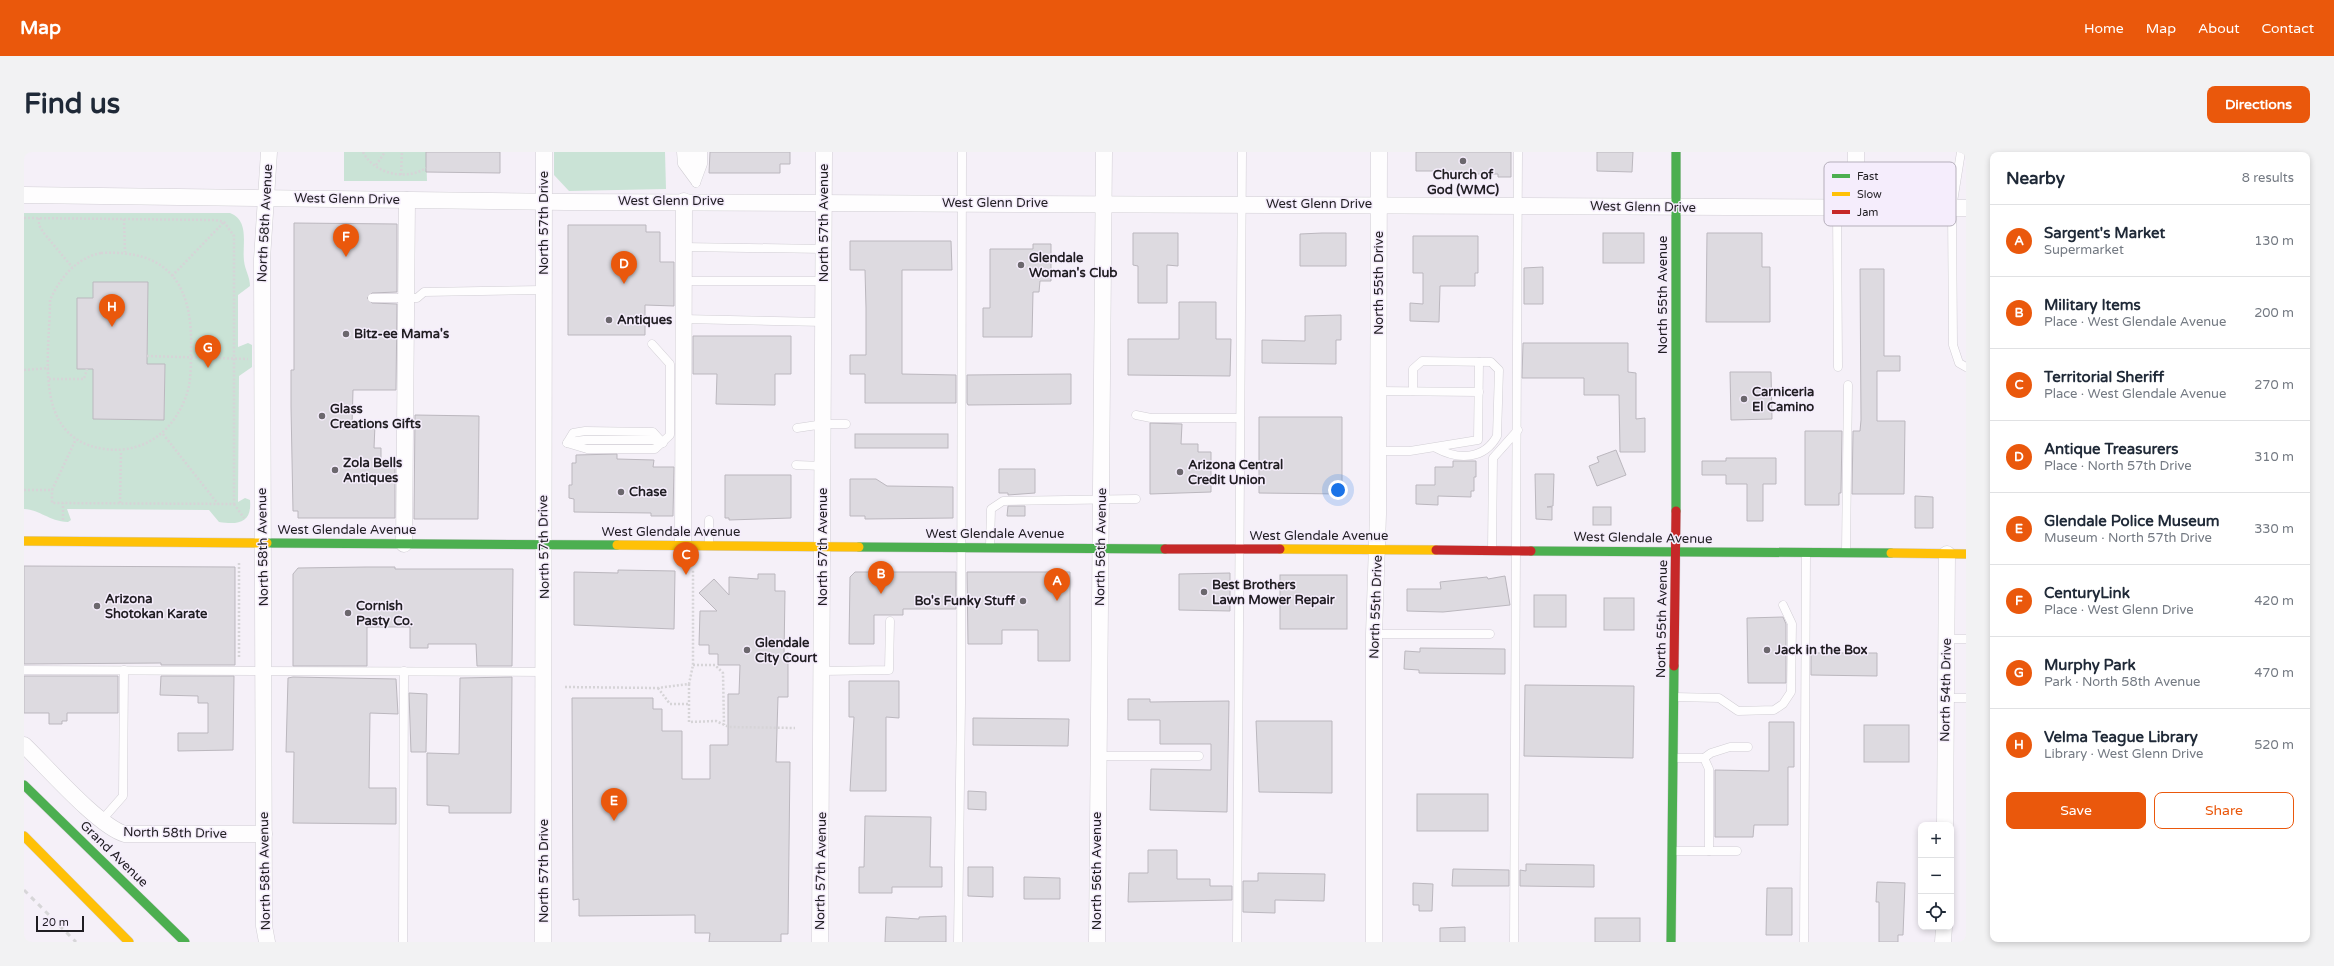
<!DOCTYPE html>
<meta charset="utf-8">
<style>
:root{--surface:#fff;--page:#f2f2f3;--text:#1f2937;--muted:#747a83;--line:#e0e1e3;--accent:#ea580c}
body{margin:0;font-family:"Varela Round",sans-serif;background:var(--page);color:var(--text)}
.controls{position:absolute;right:12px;bottom:12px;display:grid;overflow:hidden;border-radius:8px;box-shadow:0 2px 6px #0003}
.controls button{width:36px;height:36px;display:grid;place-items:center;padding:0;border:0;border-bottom:1px solid var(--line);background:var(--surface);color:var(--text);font:20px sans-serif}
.scale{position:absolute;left:12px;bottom:10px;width:48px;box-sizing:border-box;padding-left:4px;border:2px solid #201d22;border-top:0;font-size:11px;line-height:14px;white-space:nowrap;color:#201d22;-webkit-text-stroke:3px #f5edfc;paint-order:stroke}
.you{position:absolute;left:1314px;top:338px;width:14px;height:14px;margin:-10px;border:3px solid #fff;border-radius:50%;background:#1a73e8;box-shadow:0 0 0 6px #1a73e833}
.badge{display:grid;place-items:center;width:26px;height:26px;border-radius:50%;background:var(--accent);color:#fff;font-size:13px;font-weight:700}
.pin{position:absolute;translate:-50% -33px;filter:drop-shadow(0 1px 2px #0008)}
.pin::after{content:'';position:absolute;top:21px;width:14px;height:12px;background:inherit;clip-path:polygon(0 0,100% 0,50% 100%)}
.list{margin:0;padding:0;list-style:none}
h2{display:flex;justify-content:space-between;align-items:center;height:52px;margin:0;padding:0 16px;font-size:17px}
h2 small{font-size:13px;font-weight:400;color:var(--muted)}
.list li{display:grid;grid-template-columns:26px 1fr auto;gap:12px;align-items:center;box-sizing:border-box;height:72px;padding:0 16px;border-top:1px solid var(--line)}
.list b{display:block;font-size:15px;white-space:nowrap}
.list p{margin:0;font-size:13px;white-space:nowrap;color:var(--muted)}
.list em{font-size:13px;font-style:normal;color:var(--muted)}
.actions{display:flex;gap:8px;padding:12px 16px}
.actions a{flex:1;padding:9px 0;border:1px solid var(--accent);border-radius:8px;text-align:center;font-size:14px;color:var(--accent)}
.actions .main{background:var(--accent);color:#fff}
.icon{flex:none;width:22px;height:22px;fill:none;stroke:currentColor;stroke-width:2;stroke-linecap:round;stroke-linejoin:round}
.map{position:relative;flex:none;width:1942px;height:790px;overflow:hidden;border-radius:8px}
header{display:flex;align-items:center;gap:24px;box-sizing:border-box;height:56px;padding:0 20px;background:var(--accent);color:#fff}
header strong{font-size:19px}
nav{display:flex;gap:22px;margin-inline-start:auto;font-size:14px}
.intro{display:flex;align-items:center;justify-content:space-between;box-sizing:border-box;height:96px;padding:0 24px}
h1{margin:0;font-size:28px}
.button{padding:10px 18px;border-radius:8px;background:var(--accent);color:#fff;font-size:14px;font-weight:700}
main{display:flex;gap:24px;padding:0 24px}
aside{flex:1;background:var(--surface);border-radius:8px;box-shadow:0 2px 6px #0003}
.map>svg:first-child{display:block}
.green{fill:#cae3d6;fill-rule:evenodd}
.building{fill:#dddae0;stroke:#bbb7be}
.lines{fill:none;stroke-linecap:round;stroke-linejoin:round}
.lane-casing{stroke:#d1ced4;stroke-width:9}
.street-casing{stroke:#d1ced4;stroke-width:17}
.fast-casing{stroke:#d1ced4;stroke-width:10}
.slow-casing{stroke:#d1ced4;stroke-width:10}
.jam-casing{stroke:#d1ced4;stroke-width:10}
.path{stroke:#d6d4d7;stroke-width:2.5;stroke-dasharray:2 2;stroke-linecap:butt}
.lane{stroke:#fefdfe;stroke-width:8}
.street{stroke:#fefdfe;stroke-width:16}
.fast{stroke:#4caf50;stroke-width:9}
.slow{stroke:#ffc107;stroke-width:9}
.jam{stroke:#c62828;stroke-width:9}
.rail{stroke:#d7d6d8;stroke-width:3;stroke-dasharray:5 5;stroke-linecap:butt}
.poi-dot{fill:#6b676d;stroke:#f5edfc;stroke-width:1.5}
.labels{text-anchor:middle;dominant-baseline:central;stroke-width:3;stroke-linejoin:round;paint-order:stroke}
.poi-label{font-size:13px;font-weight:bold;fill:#201d22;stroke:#f5edfc;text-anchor:start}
.street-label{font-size:13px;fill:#201d22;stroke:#f5edfc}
.key{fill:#f5edfc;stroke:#b5afbb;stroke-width:1}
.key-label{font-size:11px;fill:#201d22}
</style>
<header>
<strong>Map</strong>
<nav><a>Home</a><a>Map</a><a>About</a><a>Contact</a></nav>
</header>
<div class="intro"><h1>Find us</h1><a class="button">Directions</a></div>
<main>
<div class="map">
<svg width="1942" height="790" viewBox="0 0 1942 790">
<rect width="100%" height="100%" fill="#f5f0f8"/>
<!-- green -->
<g class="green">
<path d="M320,0H402L403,29H320Z"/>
<path d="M530,0H641L642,37L545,39L530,23Z"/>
<path d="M0,61H206C226,69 218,92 220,109C221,118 226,125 226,134L214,143V195L224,191L228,193V215L215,224L214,350L221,346L226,348C228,371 215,373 195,370L185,358L43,357L47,368L44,370C24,369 17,358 0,357ZM69,130H124L123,212H141L140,268L69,267V217L53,216V147L69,146Z"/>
</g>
<!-- building -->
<g class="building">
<path d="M402,0H476V21L402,20Z"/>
<path d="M686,0H766V12H756V21H685Z"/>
<path d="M1392,0H1487V25H1474V22H1425V19H1392Z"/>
<path d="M1573,0H1609L1608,20L1573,19Z"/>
<path d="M270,71L373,72V140L348,141L343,146L348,151L373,152L372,238H329L328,273H351L350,296H357V310L371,311V366H274V359H269L267,255V218H270Z"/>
<path d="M544,73H622V80H636V110H650V154L621,153V183H544Z"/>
<path d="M1109,81H1154V114L1143,113V151H1114V114L1109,113Z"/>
<path d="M1298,81H1322V114H1276V82Z"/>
<rect x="1579" y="81" width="41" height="30"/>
<path d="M1683,81H1738V115H1746V170H1682Z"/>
<path d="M1389,84H1454V121H1451V134H1416L1415,170L1386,169V151L1399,152V121H1389Z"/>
<path d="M826,89H927L928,118H878V222L932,223V251H841V222H826V203H842V156L841,118H826Z"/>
<path d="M1009,92H1027V129H1016L1015,140H1009L1008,185H959V156H966V97H1009Z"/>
<path d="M1519,115V152H1500V116Z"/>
<path d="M1836,117H1860V204H1876V219H1853V269H1881L1880,342H1828L1829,279H1836L1837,268Z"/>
<path d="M69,130H124L123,212H141L140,268L69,267V217H53V146H69Z"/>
<path d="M1155,150H1192V187H1207L1206,224L1104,223V187H1155Z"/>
<path d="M1317,163V188H1312V212L1238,211V188L1281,189V164Z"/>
<path d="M669,184H767V222H751V253L692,252L693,222H669Z"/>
<path d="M1499,191H1604V220L1612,221V267L1621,266V300H1596L1595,243H1560V226H1498Z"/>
<path d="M1706,220H1747L1748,267L1707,268Z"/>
<path d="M1047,222V252L944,253L943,251V223Z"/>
<path d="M391,263L455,264L454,367H390Z"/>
<path d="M1235,265H1318V342L1235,341Z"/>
<path d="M1126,271L1158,272L1157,292H1174V300H1187V340L1126,342Z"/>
<path d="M1781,279H1818L1817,341H1815V353H1781Z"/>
<rect x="831" y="282" width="93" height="14"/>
<path d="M1592,298L1602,323L1573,334L1565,314L1575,310L1573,305Z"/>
<path d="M593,302V307L630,308L629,315H650L649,364H627V361L550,360V347L545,346V333H548V311H552V303Z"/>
<path d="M1702,306H1752V332H1739V369H1723V332H1702V323H1678V309H1702Z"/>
<path d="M1429,309H1452V325H1450V339H1447V345L1414,344V353L1392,352V333H1411V315H1429Z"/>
<path d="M975,317H1011V341L984,343V341H975Z"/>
<path d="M1511,322H1530L1529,354L1523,355H1528V368L1512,367Z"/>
<path d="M701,323H767V366L705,368V366H701Z"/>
<path d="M826,327H852L863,334L929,335V366L841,367V364H826Z"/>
<path d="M1891,344L1909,345V376H1891Z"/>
<path d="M984,354H1001V364H983Z"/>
<rect x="1569" y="355" width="18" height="18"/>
<path d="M0,414L211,415V513H137V511L0,512Z"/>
<path d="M342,415H371V417H489L488,514H453L452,492H404V496H386V475H343V514H269V422L274,416Z"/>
<path d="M594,418L651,419L650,477L550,473V420L594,421Z"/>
<path d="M831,420H932V457H879V463H850V492H825L826,425Z"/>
<path d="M943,420H1046V509H1014V478H978V492H944Z"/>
<path d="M1206,421V459L1155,458V422Z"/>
<path d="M734,422H751V439H761L760,504L764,505V545H754L752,610H766L764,782H757V790H685L686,781H671V763L555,764V747L549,748L548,546H629V557H638V579H658V627H686V593H704V542H715L716,513H694V502H685V493H675L676,459H693L675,441L690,427L705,443V425L734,427Z"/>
<rect x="1256" y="423" width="67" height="54"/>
<path d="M1481,424L1486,453L1419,460L1383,459V437H1417L1416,430L1463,425L1464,427Z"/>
<rect x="1510" y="443" width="32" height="32"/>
<rect x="1580" y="446" width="30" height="32"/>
<path d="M1759,465L1762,472V531H1724L1723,466Z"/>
<path d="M1396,496L1481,497V522L1395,521V518L1380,517L1381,499L1396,500Z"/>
<path d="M1787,501H1853V524L1787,523Z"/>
<path d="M0,524H94V561H43V569H38V572H25V561H0Z"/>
<path d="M137,524H210L209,598L154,599V581H184V551H174V544L136,543Z"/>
<path d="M269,525L372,527L374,562L346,561L345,636H372V672L269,671L270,600H262L264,526Z"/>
<path d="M488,525L487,661H425V654L403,653V601L435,602L436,526Z"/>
<path d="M825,529H875V566L862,565V639H826L830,565H825Z"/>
<path d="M1501,533L1610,534L1609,606L1500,604Z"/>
<path d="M385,541L403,542L402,600H387Z"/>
<path d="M1104,547H1126V550L1205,549L1203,660L1126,658L1127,617L1187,618V592H1136V568H1104Z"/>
<path d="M949,566L1045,567L1044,594L949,593Z"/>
<path d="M1232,569H1308V641L1235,640Z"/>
<path d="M1745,570H1770V615H1764V673H1730L1729,685H1691V618L1745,619Z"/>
<rect x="1840" y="573" width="45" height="37"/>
<path d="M944,639L962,640V658L944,657Z"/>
<rect x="1393" y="642" width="71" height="37"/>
<path d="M841,664L907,665L906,715H918V735H868V741H835V715H840Z"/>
<path d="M1124,698H1153V727H1186V734H1208V748L1104,750L1105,721H1124Z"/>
<path d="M1502,712L1570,713V735L1496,734V718L1502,719Z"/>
<path d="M944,715H969V745L944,744Z"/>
<path d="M1429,717L1485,718V734H1428Z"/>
<path d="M1234,721L1301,722L1300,749L1251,748V761L1219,760V729H1234Z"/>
<path d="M1000,725L1036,726V747H1000Z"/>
<path d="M1853,730L1881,731L1879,783H1874V790H1855V750H1852Z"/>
<path d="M1389,731L1409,732L1408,759H1395V753H1389Z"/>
<path d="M1743,736H1768V783H1742Z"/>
<path d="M922,764V790H861L862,765L895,767V765Z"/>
<rect x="1571" y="766" width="45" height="24"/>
<path d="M1441,775V790H1416V776Z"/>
</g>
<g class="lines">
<!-- lane casing -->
<g class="lane-casing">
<g id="lane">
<path d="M657,0L658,12L672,31"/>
<path d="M665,0V12L669,23"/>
<path d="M672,0V24"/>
<path d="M1937,0L1928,56L1929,193L1935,211L1942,215"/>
<path d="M672,31L679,12V0"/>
<path d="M1813,56L1814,215"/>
<path d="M659,95L800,97"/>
<path d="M659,129H800"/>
<path d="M348,146H393L400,140L519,138"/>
<path d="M659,167L800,170"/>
<path d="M1354,239L1455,240"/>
<path d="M1389,239V217L1398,209L1467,210L1475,218L1473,284C1460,308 1434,308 1412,296"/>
<path d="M1112,263L1127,266H1216"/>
<path d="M773,276L800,272H822"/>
<path d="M545,290L560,288H628L638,291"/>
<path d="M543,291L563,297H631L646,283V212L628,192"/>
<path d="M543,291L549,281L561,279L629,280L639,291"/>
<path d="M1354,299H1386L1454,288L1455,210"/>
<path d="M772,313L799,314"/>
<path d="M685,368V393"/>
<path d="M966,394L967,357L979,349L1112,347"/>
<path d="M1468,398L1469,306L1494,278"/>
<path d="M1822,400L1824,233"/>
<path d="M1350,482H1466"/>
<path d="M1923,487H1942"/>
<path d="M0,518L521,520"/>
<path d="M798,519L865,518L866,469"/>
<path d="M1651,545L1695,546L1714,559L1750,558L1759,552L1767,540L1768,472L1759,453"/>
<path d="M1922,546H1942"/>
<path d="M1074,604H1175"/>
<path d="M1650,606H1680L1687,601L1706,595H1724"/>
<path d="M1680,606L1685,617V699"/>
<path d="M77,669L99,644L100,518"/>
<path d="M1648,699H1713"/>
<path d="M379,790L380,519"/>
<path d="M934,790L937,551L938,0"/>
<path d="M1213,790L1218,0"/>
<path d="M1490,790L1494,0"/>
<path d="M1780,790L1782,401"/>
</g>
</g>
<!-- street casing -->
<g class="street-casing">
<g id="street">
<path d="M0,43L542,50L1942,56"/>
<path d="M1832,56V0"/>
<path d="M380,392L383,48"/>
<path d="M659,394L660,49"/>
<path d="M0,593C22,614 75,675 101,682H240"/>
<path d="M1921,673L1923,402"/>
<path d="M243,790L240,774L238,107L245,0"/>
<path d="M519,790L520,0"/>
<path d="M796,790L800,0"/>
<path d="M1073,790L1080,0"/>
<path d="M1350,790V482L1354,362L1355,0"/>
<path d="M1919,790L1920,775"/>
</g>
</g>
<!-- fast casing -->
<g class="fast-casing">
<g id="fast">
<path d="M1652,0V359"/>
<path d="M243,391L593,393"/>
<path d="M835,395L1141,397"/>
<path d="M1507,399L1867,401"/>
<path d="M0,633L161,790"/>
<path d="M1647,790L1650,514"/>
</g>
</g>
<!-- slow casing -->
<g class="slow-casing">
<g id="slow">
<path d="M0,389L243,391"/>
<path d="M593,393L835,395"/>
<path d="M1256,397L1412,398"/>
<path d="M1867,401L1942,402"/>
<path d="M0,684L105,790"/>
</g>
</g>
<!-- jam casing -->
<g class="jam-casing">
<g id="jam">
<path d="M1141,397H1256"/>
<path d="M1412,398L1507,399"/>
<path d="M1650,514L1652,359"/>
</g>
</g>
<!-- path -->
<g class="path">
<path d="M339,0C350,22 382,29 402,16"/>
<path d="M352,13L361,0"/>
<path d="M377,23L378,0"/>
<path d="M0,66L191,68L200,70L210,84V352L28,351V338"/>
<path d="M15,66V73L19,80L48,115"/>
<path d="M100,67L101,100"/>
<path d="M77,101C146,97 169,134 167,198C167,210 167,222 165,234C155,275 123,303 80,297C7,286 26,202 26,148C36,126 52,106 77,101Z"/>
<path d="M148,124L200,70"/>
<path d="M123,204L224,207"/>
<path d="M0,218L25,216"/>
<path d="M25,227H60L63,217"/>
<path d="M139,282L194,352"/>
<path d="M0,338H28L52,287"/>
<path d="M96,351L97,299"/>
<path d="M210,352L220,366"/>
<path d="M39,368V351"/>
<path d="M215,411V507"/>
<path d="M669,513H691L699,521L700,573"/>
<path d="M665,532V570L692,569L705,575L771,576"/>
<path d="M541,535L634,536L665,532L669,513V418"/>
<path d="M634,536L646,552H665"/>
</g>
<!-- lane -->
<use href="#lane" class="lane"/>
<!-- street -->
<use href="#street" class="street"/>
<!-- fast -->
<use href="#fast" class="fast"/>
<!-- slow -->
<use href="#slow" class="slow"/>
<!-- jam -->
<use href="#jam" class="jam"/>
<!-- rail -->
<path class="rail" d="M0,738L52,790"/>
</g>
<!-- markers -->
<g class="poi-dot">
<circle cx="1439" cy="9" r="4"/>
<circle cx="997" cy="113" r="4"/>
<circle cx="585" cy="168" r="4"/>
<circle cx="322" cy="182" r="4"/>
<circle cx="1720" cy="247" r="4"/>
<circle cx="298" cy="264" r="4"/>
<circle cx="311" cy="318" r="4"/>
<circle cx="1156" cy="320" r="4"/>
<circle cx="597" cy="340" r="4"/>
<circle cx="1180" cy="440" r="4"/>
<circle cx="999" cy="449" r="4"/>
<circle cx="73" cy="454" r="4"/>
<circle cx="324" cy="461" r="4"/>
<circle cx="723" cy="498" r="4"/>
<circle cx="1743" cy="498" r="4"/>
</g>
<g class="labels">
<!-- poi labels -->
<g class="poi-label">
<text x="1439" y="23" text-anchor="middle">Church of<tspan x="1439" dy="15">God (WMC)</tspan></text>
<text x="1005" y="106">Glendale<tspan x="1005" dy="15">Woman's Club</tspan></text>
<text x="593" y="168">Antiques</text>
<text x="330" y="182">Bitz-ee Mama's</text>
<text x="1728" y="240">Carniceria<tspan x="1728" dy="15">El Camino</tspan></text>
<text x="306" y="257">Glass<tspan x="306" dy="15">Creations Gifts</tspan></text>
<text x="319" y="311">Zola Bells<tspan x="319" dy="15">Antiques</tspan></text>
<text x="1164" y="313">Arizona Central<tspan x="1164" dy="15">Credit Union</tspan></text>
<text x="605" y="340">Chase</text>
<text x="1188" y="433">Best Brothers<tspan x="1188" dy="15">Lawn Mower Repair</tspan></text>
<text x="81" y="447">Arizona<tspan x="81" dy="15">Shotokan Karate</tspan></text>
<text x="991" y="449" text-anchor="end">Bo's Funky Stuff</text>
<text x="332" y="454">Cornish<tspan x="332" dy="15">Pasty Co.</tspan></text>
<text x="731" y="491">Glendale<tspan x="731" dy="15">City Court</tspan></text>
<text x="1751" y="498">Jack in the Box</text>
</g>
<!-- street labels -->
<g class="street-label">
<text transform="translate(323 47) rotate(1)">West Glenn Drive</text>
<text x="647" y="49">West Glenn Drive</text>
<text x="971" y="51">West Glenn Drive</text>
<text x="1295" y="52">West Glenn Drive</text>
<text transform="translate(1619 55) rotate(1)">West Glenn Drive</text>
<text transform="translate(241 71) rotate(-87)">North 58th Avenue</text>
<text transform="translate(520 71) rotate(-90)">North 57th Drive</text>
<text transform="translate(800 71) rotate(-90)">North 57th Avenue</text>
<text transform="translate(1355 131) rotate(-90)">North 55th Drive</text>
<text transform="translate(1639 143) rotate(-90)">North 55th Avenue</text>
<text x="323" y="378">West Glendale Avenue</text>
<text x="647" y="380">West Glendale Avenue</text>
<text x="971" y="382">West Glendale Avenue</text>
<text x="1295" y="384">West Glendale Avenue</text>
<text transform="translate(1619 386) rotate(1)">West Glendale Avenue</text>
<text transform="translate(239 395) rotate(-91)">North 58th Avenue</text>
<text transform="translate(520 395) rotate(-91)">North 57th Drive</text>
<text transform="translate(799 395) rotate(-90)">North 57th Avenue</text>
<text transform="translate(1077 395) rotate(-89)">North 56th Avenue</text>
<text transform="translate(1352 455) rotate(-88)">North 55th Drive</text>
<text transform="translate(1638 467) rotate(-89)">North 55th Avenue</text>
<text transform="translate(1922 538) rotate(-89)">North 54th Drive</text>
<text transform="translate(151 681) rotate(1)">North 58th Drive</text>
<text transform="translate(90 702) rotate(44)">Grand Avenue</text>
<text transform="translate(241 719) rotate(-91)">North 58th Avenue</text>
<text transform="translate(520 719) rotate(-90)">North 57th Drive</text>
<text transform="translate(797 719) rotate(-89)">North 57th Avenue</text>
<text transform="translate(1073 719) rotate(-90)">North 56th Avenue</text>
</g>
</g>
<!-- legend -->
<rect x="1800" y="10" width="132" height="64" rx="6" class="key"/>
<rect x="1808" y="22" width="18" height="4" fill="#4caf50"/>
<rect x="1808" y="40" width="18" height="4" fill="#ffc107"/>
<rect x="1808" y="58" width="18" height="4" fill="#c62828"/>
<g class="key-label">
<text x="1833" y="28">Fast</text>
<text x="1833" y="46">Slow</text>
<text x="1833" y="64">Jam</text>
</g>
</svg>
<div class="controls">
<button>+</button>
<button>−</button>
<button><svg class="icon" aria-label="locate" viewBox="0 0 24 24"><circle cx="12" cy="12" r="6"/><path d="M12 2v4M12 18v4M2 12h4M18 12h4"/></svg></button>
</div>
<div class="scale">20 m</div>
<div class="you"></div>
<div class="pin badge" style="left:1033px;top:449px">A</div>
<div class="pin badge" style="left:857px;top:442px">B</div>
<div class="pin badge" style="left:662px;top:423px">C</div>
<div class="pin badge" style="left:600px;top:132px">D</div>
<div class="pin badge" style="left:590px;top:669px">E</div>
<div class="pin badge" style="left:322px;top:105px">F</div>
<div class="pin badge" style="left:184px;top:216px">G</div>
<div class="pin badge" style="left:88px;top:175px">H</div>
</div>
<aside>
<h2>Nearby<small>8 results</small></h2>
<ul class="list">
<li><span class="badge">A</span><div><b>Sargent's Market</b><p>Supermarket</p></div><em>130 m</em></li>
<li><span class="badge">B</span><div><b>Military Items</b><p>Place · West Glendale Avenue</p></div><em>200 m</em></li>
<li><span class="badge">C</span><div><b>Territorial Sheriff</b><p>Place · West Glendale Avenue</p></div><em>270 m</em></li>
<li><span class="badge">D</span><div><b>Antique Treasurers</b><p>Place · North 57th Drive</p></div><em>310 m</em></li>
<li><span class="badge">E</span><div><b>Glendale Police Museum</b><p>Museum · North 57th Drive</p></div><em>330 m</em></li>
<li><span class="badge">F</span><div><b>CenturyLink</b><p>Place · West Glenn Drive</p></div><em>420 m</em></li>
<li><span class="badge">G</span><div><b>Murphy Park</b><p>Park · North 58th Avenue</p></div><em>470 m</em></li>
<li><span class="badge">H</span><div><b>Velma Teague Library</b><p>Library · West Glenn Drive</p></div><em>520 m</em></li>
</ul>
<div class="actions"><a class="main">Save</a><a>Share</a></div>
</aside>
</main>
